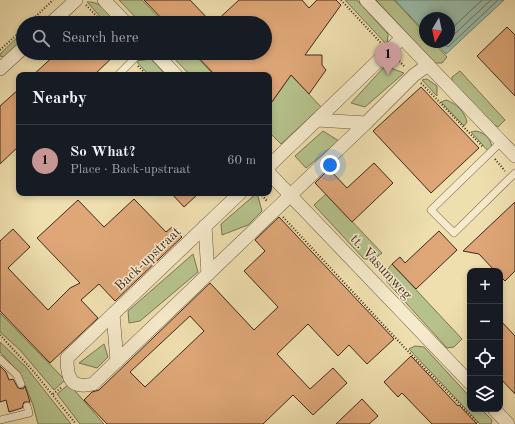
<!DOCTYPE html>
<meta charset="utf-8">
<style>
:root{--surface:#171b24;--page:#20242c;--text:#f1f3f6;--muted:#9ea1a6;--line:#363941;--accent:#c59692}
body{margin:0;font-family:"Old Standard TT",serif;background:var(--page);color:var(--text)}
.controls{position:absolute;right:12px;bottom:12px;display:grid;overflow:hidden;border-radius:8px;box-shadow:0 2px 6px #0003}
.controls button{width:36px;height:36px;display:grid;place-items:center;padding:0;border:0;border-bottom:1px solid var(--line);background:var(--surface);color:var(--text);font:20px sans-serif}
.compass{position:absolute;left:419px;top:12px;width:36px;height:36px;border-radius:50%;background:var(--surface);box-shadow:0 2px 6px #0003;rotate:189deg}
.you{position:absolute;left:330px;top:165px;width:14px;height:14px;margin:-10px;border:3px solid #fff;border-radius:50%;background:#1a73e8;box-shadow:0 0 0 6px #1a73e833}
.badge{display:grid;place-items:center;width:26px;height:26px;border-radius:50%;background:var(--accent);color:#111;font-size:13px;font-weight:700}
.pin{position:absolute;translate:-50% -33px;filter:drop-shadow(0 1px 2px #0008)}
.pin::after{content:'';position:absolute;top:21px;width:14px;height:12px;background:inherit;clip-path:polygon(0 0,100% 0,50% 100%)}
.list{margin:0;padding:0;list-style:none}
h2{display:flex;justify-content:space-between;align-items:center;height:52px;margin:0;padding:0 16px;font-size:17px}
h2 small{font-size:13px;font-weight:400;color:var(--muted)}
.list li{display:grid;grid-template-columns:26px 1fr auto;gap:12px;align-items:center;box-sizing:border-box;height:72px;padding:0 16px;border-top:1px solid var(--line)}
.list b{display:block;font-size:15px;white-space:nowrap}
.list p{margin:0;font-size:13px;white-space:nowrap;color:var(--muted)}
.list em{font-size:13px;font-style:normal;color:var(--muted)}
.icon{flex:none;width:22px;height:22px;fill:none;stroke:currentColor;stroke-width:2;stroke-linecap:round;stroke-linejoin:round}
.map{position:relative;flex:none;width:515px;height:424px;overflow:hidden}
.search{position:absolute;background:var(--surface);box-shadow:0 2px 6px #0003;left:16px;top:16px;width:256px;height:44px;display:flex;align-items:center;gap:10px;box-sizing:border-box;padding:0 14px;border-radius:22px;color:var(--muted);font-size:15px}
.panel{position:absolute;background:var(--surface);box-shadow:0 2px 6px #0003;left:16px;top:72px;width:256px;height:124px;border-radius:8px}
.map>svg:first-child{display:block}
.green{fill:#b6c28c;stroke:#7a7554}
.water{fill:#9abdab;stroke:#768172}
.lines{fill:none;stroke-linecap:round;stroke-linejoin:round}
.shore{stroke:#6c7264;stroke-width:1}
.building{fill:#dfa778;stroke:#3f281c;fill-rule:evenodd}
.service-casing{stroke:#6b5641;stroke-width:8}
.minor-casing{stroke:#6b5641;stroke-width:14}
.path{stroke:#3f281c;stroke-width:2;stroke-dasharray:1 2;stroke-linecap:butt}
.service{stroke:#f5eacb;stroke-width:7}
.minor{stroke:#f5eacb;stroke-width:13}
.labels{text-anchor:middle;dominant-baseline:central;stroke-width:3;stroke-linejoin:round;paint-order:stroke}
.street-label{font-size:14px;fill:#3f281c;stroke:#f5eacb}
</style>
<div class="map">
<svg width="515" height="424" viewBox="0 0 515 424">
<rect width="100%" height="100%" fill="#efdfaf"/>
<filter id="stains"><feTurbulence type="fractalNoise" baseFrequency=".005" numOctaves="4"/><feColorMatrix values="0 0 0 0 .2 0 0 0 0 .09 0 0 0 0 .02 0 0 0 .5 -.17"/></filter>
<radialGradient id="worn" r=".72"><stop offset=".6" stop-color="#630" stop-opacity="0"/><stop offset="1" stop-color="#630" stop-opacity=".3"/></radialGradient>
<!-- green -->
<g class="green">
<path d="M119,0H142L164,23H141Z"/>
<path d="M345,0H357L388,34L387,45Z"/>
<path d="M376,0H394L425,33V42H433L447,57L442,63H435Z"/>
<path d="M87,2C101,1 109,14 118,23H106Z"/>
<path d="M23,32V43L8,58L0,56V54Z"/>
<path d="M169,53H193L214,75H190Z"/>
<path d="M151,59L166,75H149L136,61Z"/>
<path d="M385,66L404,73L365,107L351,103Z"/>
<path d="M460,71L505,120L498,127L493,124L452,82V77Z"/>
<path d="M291,75L321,107L281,144L269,132V106Z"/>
<path d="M427,79L437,86V96L422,80Z"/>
<path d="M446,100C456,103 465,112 467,122L464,126L441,102Z"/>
<path d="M323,131L339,141L306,168L295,156Z"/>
<path d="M476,131C485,133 490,138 492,147L489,152L471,132Z"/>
<path d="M257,193L262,211L248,225L222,235L221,224Z"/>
<path d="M326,194L382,253L374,259H364L314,205Z"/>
<path d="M193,254L198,272L140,321L129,323L128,311Z"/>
<path d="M392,264L462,339L454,347L447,348L387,282L385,273Z"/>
<path d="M0,313L65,380L54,390L20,350L0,332Z"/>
<path d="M0,342L26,367L71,424H38L33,405L21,375L0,352Z"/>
<path d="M104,344L108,357L97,368L79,363Z"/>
<path d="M415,346L424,347L470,397V409H481L492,420L491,424H480L409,349Z"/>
<path d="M69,384L104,424H80L57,394Z"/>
</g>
<!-- water -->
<path class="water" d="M395,0H504L446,54L435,42H449V18H425V32Z"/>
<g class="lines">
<!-- shore -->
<g class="shore">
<path d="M449,31L482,0"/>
<path d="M449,39L491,0"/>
<path d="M440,42L448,47L498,0"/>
</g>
</g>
<!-- building -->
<g class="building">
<path d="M144,0H190L212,23H166Z"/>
<path d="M239,0H302L309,8L317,0H336L341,5L305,55H322V65L326,70L309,94L291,75L269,106V75H215L194,53H265V23H214Z"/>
<path d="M507,27L515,35V96L477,56Z"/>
<path d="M57,53H117L94,75H33Z"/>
<path d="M421,87L479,148L431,193L373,131Z"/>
<path d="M19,89V146L0,164V106Z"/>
<path d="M374,163L393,183L352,222L315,183L329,169L347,188Z"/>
<path d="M171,193H199L184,207Z"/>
<path d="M134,199L166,232L172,227L182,237L115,301L99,284L81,300L98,318L50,363L0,311V241L13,229L30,247L8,268L48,310L70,288L80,283L37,238L78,200L104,227Z"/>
<path d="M515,202V271L505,281L500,276V271H495L479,254L463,251Z"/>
<path d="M279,217L394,339L367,364L349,345L338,356L308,324L277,354L310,389L333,368L347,383L313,415L293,395L263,424H107L84,400L92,392L99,390L210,283L254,330L278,307L244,271L265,251L255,240ZM190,316L204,331L145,387L130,372Z"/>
<path d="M439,231L457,250L416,289L392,264L400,257L405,263Z"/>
<path d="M500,320L515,336V394L500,378Z"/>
<path d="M411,356L458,406L459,405L477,424H432L402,393L398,397L384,382Z"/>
<path d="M0,366L6,372L9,380L13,379L18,388L23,389L25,386L30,402H24L22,408L9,412L6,400L0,402Z"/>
<path d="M362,399L378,416L369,424H336Z"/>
</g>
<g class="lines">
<!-- service casing -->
<g class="service-casing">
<g id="service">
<path d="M118,75L140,53"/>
<path d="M501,142L431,210L454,233L515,173"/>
<path d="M0,359L17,375L21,384"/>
<path d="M0,420L29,413L27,406"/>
</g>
</g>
<!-- minor casing -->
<g class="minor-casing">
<g id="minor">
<path d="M104,0L126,23"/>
<path d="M366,0L515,156"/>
<path d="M51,23L76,0"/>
<path d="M155,53L176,75"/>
<path d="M0,69L23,48"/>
<path d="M317,120L366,123"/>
<path d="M269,166L402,38"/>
<path d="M269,173L470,383"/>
<path d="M240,193L67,358C67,378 70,389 93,384L366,123L414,75L428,65"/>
<path d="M205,226L208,274"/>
<path d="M113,314L117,361"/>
<path d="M494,409L508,424"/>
</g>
</g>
<!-- path -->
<g class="path">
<path d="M341,0L381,43"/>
<path d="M86,5L103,23"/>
<path d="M29,23L53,0"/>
<path d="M0,50L23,29"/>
<path d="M397,59L405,67"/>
<path d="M138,66L147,75"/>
<path d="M421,83L483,147"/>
<path d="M495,159L505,171"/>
<path d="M260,193L267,201"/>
<path d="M283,217L404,347L479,424"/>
<path d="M0,335L34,372L76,424"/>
<path d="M53,394L62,387"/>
</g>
<!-- service -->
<use href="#service" class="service"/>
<!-- minor -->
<use href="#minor" class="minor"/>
</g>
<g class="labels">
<!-- street labels -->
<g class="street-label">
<text transform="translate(148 259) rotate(-44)">Back-upstraat</text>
<text transform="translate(381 267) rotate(47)">tt. Vasumweg</text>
</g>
</g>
<rect width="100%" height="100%" filter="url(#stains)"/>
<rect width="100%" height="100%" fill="url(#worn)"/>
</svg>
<div class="controls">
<button>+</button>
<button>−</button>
<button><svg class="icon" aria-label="locate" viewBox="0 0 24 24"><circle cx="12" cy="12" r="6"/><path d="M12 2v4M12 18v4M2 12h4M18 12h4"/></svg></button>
<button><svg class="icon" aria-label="layers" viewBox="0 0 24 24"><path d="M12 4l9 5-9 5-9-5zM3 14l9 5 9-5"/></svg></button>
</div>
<svg class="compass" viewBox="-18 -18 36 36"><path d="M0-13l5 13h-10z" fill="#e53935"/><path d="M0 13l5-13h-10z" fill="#9ea1a6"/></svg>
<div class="you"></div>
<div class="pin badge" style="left:388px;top:75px">1</div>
<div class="search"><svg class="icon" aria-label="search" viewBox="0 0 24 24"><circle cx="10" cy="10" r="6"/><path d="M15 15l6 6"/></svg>Search here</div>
<section class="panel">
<h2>Nearby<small></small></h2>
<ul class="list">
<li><span class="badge">1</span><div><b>So What?</b><p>Place · Back-upstraat</p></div><em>60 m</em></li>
</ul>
</section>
</div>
